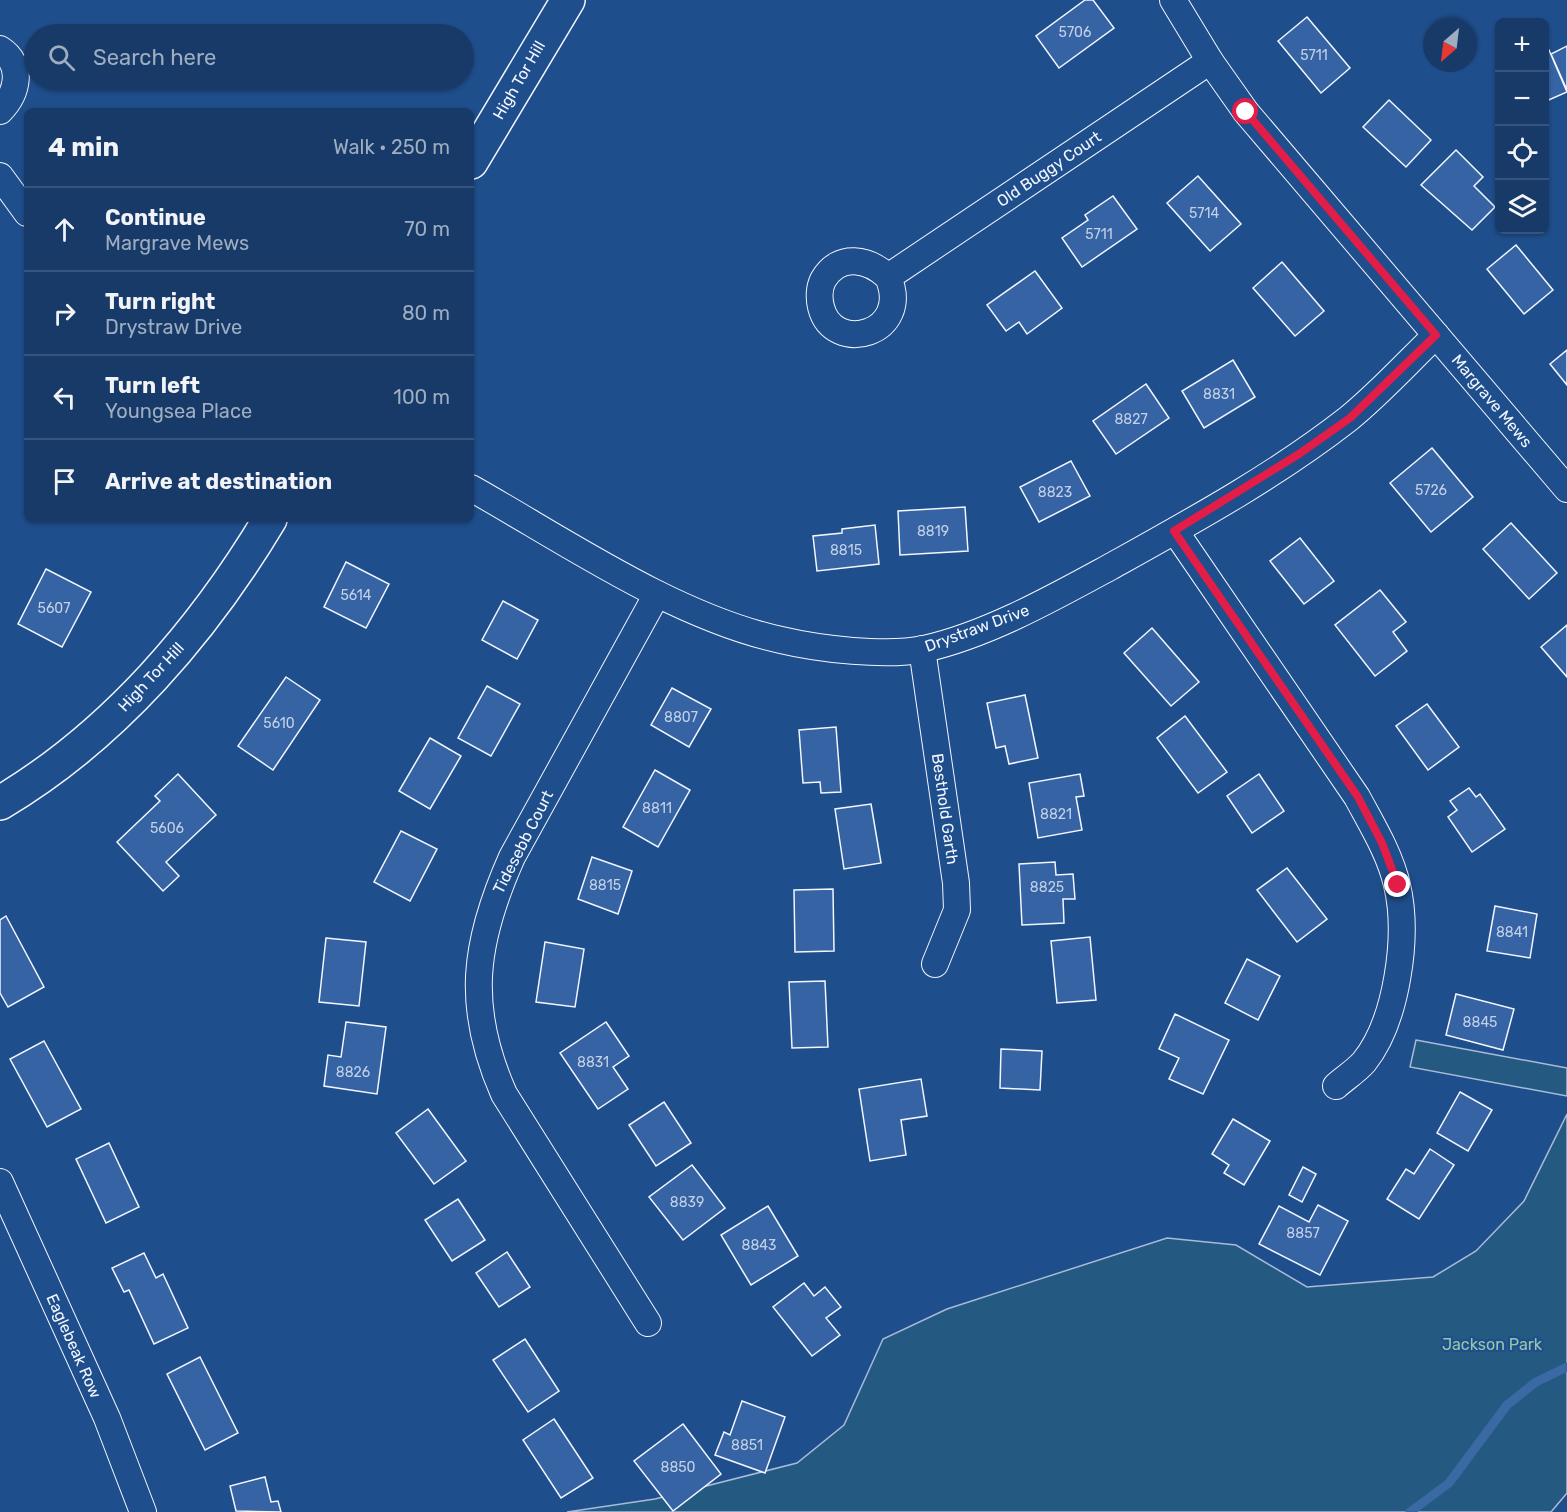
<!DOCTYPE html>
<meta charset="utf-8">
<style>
:root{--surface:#173a69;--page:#20416f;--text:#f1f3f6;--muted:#9eadc0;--line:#36547d}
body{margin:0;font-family:Rubik,sans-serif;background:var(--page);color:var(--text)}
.controls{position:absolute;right:18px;top:18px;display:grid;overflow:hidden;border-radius:9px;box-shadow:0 2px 4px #0004}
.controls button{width:54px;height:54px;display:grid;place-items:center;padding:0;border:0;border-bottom:2px solid var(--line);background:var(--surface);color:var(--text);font:30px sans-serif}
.compass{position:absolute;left:1423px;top:18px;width:54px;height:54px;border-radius:50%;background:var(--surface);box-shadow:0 2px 4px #0004;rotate:208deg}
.stop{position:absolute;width:18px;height:18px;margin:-14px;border:4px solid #e11d48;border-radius:50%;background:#fff}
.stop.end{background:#e11d48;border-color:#fff;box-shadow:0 2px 6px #0008}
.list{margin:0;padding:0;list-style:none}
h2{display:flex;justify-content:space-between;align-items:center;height:78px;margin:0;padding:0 24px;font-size:26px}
h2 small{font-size:20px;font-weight:400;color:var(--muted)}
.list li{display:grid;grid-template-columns:39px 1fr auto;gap:18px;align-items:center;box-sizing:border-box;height:84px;padding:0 24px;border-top:2px solid var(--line)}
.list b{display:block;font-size:22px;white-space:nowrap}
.list p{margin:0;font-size:20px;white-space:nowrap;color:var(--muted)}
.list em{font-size:20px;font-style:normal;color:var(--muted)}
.icon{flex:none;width:33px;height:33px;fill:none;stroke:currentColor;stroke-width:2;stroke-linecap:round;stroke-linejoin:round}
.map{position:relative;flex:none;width:1567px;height:1512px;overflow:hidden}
.search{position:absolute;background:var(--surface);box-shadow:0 2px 4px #0004;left:24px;top:24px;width:450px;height:66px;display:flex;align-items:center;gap:15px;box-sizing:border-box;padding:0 21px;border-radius:33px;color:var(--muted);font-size:22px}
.panel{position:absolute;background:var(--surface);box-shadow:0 2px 4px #0004;left:24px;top:108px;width:450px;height:414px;border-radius:9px}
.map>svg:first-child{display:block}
.green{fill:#245a82;stroke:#a8bbd7;stroke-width:1.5}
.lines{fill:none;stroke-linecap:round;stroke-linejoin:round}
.stream{stroke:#3b69a3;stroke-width:9}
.building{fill:#3563a3;stroke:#f2f6ff;stroke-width:1.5}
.street-casing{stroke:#f2f6ff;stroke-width:28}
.secondary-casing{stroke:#f2f6ff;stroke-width:36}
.street{stroke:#1f4e8c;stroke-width:26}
.secondary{stroke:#1f4e8c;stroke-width:33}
.route{stroke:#e11d48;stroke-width:8}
.labels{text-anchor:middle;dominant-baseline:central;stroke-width:4.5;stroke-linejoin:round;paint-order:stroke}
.number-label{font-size:14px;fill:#c3d1e8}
.street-label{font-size:16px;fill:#f2f6ff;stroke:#1f4e8c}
.park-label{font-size:16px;fill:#97c8a6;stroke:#1f4e8c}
</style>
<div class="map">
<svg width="1567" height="1512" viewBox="0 0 1567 1512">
<rect width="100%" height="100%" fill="#1f4e8c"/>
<!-- green -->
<g class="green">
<path d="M1416,1040L1567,1068V1096L1410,1067Z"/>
<path d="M1567,1114V1493L1551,1512H567L655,1499L797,1463L844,1425L883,1339L947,1309L1167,1238L1236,1245L1307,1287L1433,1277L1476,1251L1524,1201Z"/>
</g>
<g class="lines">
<!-- stream -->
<path class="stream" d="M1410,1512L1449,1483L1507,1405L1536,1382L1567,1367"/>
</g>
<!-- building -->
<g class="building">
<path d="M1085,0H1093L1114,28L1059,68L1036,36Z"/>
<path d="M1307,17L1350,68L1321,93L1278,41Z"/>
<path d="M1567,46V90L1551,54Z"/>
<path d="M1549,50L1567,92L1544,102V52Z"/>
<path d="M1389,100L1431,140L1406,167L1363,127Z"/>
<path d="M1456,150L1483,177L1474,186L1495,207L1472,230L1421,185Z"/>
<path d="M1198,176L1241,224L1210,251L1167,203Z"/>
<path d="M1113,196L1137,229L1082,267L1062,238L1088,220L1085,215Z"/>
<path d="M1516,245L1553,290L1524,314L1487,269Z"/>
<path d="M1282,262L1324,311L1295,336L1253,288Z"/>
<path d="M1035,271L1062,308L1027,334L1019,322L1006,331L987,305Z"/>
<path d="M1567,350V385L1550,364Z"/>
<path d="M1233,360L1255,397L1204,428L1182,391Z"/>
<path d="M1146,384L1169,418L1116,454L1093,421Z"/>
<path d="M1432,448L1473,497L1431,532L1390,483Z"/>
<path d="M1071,461L1090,496L1039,522L1020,487Z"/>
<path d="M965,507L968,551L900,555L898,511Z"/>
<path d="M1511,523L1557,573L1529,599L1483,549Z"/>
<path d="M875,525L879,564L817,571L813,536L842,533V529Z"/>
<path d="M1300,538L1334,581L1304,604L1270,561Z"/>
<path d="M346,562L389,584L366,628L324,607Z"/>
<path d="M46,569L91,592L62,647L18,624Z"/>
<path d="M1380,590L1406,622L1393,632L1407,651L1375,676L1335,625Z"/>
<path d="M503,601L538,620L517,659L482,640Z"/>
<path d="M1567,625V677L1541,647Z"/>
<path d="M1152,628L1199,682L1171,706L1124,653Z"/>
<path d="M286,677L320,700L273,770L238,746Z"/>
<path d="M487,686L520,704L491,756L458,738Z"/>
<path d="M672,688L711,709L689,747L651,725Z"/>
<path d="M1025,695L1038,758L1009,764L1005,746L996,748L987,703Z"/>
<path d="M1427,704L1459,747L1428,770L1396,726Z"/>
<path d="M1185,716L1227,772L1198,793L1157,738Z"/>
<path d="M836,727L841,792L821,793L820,782L803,783L799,730Z"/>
<path d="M430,738L461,756L430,809L399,791Z"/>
<path d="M655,770L690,790L658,847L623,827Z"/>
<path d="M178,774L216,815L166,862L179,876L163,891L117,842L160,801L155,796Z"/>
<path d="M1080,774L1084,796L1076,797L1082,830L1038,838L1029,783Z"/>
<path d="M1259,774L1284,811L1252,833L1227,796Z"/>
<path d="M1469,788L1476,797L1480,794L1505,829L1472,852L1448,817L1457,810L1450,801Z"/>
<path d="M871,804L881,863L844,869L835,809Z"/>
<path d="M401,831L437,849L410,901L374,882Z"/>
<path d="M592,857L632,871L618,914L578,899Z"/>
<path d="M1055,862L1056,875L1073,874L1075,899H1063L1064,923L1022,925L1019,864Z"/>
<path d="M1287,868L1327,919L1297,942L1257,890Z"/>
<path d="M833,889L834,951L795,952L794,890Z"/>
<path d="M1495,906L1537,914L1530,958L1487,951Z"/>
<path d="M6,916L44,987L8,1007L0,993V920Z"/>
<path d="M1090,937L1096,1000L1057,1003L1051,941Z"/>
<path d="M326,938L366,942L359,1006L319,1002Z"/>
<path d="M545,942L584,949L575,1007L536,1002Z"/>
<path d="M1247,959L1280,976L1258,1020L1225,1003Z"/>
<path d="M825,981L828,1047L792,1048L789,982Z"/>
<path d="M1456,994L1514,1009L1503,1050L1446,1035Z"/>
<path d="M1175,1014L1229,1040L1203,1094L1169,1079L1179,1058L1159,1049Z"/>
<path d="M346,1022L386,1027L377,1094L324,1086L328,1055L341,1057Z"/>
<path d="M606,1022L629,1056L613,1067L628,1089L598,1109L560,1053Z"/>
<path d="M44,1041L81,1109L47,1127L10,1059Z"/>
<path d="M1001,1049L1042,1051L1040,1090L1000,1088Z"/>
<path d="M921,1079L927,1116L901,1120L906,1155L870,1161L859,1089Z"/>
<path d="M1460,1092L1492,1110L1468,1151L1437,1133Z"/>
<path d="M664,1102L691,1143L656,1166L629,1125Z"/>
<path d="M428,1109L466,1161L434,1184L396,1133Z"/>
<path d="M1233,1119L1270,1141L1244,1185L1224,1173L1229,1165L1212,1154Z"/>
<path d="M109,1143L139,1207L106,1223L76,1159Z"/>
<path d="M1430,1149L1454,1165L1419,1219L1387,1199L1406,1169L1414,1174Z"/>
<path d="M692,1165L725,1208L683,1240L649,1197Z"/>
<path d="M1303,1167L1316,1174L1302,1202L1289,1195Z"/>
<path d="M458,1199L485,1240L452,1261L425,1220Z"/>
<path d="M1318,1205L1348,1221L1320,1275L1259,1244L1279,1206L1309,1222Z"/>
<path d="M768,1206L798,1256L751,1285L721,1235Z"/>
<path d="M507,1252L530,1287L499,1307L476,1273Z"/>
<path d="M144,1253L156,1278L163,1274L188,1328L154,1344L129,1290L124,1292L112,1268Z"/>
<path d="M804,1283L814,1296L825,1287L841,1307L826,1318L840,1335L812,1356L773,1307Z"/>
<path d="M525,1339L559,1391L528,1412L493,1360Z"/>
<path d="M200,1357L238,1433L205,1450L167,1374Z"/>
<path d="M742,1401L785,1417L765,1473L715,1455L724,1432L730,1435Z"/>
<path d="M554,1419L593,1478L561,1498L523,1440Z"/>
<path d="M683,1424L721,1474L673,1511L634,1461Z"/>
<path d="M265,1477L271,1502L278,1501L281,1512L236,1511L230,1486Z"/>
</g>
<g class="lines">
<!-- street casing -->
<g class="street-casing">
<g id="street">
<path d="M1173,0L1210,61L1246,112L1567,489"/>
<path d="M0,49C24,64 18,93 0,111"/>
<path d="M0,176L27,213"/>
<path d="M888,277C913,334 833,356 821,307C819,299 819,288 823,280C839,252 869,259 888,277L1210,61"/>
<path d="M471,488C565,541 675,617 781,640C819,649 886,657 924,649C987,635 1053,598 1110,567C1191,522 1275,476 1348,419C1379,394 1407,363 1436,335"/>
<path d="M1175,531L1357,797C1372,825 1390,854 1397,885C1409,936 1397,1021 1364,1062C1356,1071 1345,1078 1336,1086"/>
<path d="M922,649L956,883L957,910L935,964"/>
<path d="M0,1182L107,1418L143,1512"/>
<path d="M648,1323L504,1094C465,1006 474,942 512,857L657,594"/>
</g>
</g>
<!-- secondary casing -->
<g class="secondary-casing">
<g id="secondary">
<path d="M471,162L568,0"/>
<path d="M0,803C113,736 203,631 270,519"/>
</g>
</g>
<!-- street -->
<use href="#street" class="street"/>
<!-- secondary -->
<use href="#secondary" class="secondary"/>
</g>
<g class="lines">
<!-- route -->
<path class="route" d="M1246,112L1436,335L1350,418L1299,454L1174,531L1358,797L1382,843L1398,885"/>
</g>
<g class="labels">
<!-- number labels -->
<g class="number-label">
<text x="1075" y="32">5706</text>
<text x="1314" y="55">5711</text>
<text x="1204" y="213">5714</text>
<text x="1099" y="234">5711</text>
<text x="1219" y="394">8831</text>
<text x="1131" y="419">8827</text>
<text x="1431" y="490">5726</text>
<text x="1055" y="492">8823</text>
<text x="933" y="531">8819</text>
<text x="846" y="550">8815</text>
<text x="356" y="595">5614</text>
<text x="54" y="608">5607</text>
<text x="681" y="717">8807</text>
<text x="279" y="723">5610</text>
<text x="657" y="808">8811</text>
<text x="1056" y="814">8821</text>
<text x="167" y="828">5606</text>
<text x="605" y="885">8815</text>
<text x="1047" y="887">8825</text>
<text x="1512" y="932">8841</text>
<text x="1480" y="1022">8845</text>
<text x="593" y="1062">8831</text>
<text x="353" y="1072">8826</text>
<text x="687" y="1202">8839</text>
<text x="1303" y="1233">8857</text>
<text x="759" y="1245">8843</text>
<text x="747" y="1445">8851</text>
<text x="678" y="1467">8850</text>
</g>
<!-- street labels -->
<g class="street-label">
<text transform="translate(519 80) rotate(-60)">High Tor Hill</text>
<text transform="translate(1049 169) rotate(-34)">Old Buggy Court</text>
<text transform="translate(1492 401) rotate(50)">Margrave Mews</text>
<text transform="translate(977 628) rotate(-20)">Drystraw Drive</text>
<text transform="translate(151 677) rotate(-47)">High Tor Hill</text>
<text transform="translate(945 809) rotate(82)">Besthold Garth</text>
<text transform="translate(523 842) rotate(-63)">Tidesebb Court</text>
<text transform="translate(74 1346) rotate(66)">Eaglebeak Row</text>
</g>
<!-- park labels -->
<g class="park-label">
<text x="1492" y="1344">Jackson Park</text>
</g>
</g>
</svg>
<div class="controls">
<button>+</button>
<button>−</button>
<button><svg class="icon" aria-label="locate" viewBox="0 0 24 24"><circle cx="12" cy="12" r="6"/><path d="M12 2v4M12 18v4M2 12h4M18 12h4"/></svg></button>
<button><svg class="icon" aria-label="layers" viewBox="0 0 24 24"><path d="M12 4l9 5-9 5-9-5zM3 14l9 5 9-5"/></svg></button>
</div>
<svg class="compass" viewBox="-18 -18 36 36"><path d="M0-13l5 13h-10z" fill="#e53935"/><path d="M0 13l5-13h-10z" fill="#9eadc0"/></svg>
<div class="stop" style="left:1246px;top:112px"></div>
<div class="stop end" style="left:1398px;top:885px"></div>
<div class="search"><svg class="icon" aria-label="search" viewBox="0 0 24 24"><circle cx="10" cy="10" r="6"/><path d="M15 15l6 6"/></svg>Search here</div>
<section class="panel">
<h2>4 min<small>Walk · 250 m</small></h2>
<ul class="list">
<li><svg class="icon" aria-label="ahead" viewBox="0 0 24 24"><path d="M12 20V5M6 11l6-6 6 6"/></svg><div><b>Continue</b><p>Margrave Mews</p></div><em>70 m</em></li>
<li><svg class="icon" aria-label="right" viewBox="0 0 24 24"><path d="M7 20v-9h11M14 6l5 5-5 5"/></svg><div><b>Turn right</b><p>Drystraw Drive</p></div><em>80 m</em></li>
<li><svg class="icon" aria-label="left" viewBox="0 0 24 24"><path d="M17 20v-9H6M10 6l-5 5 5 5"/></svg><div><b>Turn left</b><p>Youngsea Place</p></div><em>100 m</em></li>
<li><svg class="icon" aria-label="arrive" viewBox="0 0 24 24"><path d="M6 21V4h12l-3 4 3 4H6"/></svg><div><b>Arrive at destination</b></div></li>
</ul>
</section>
</div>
